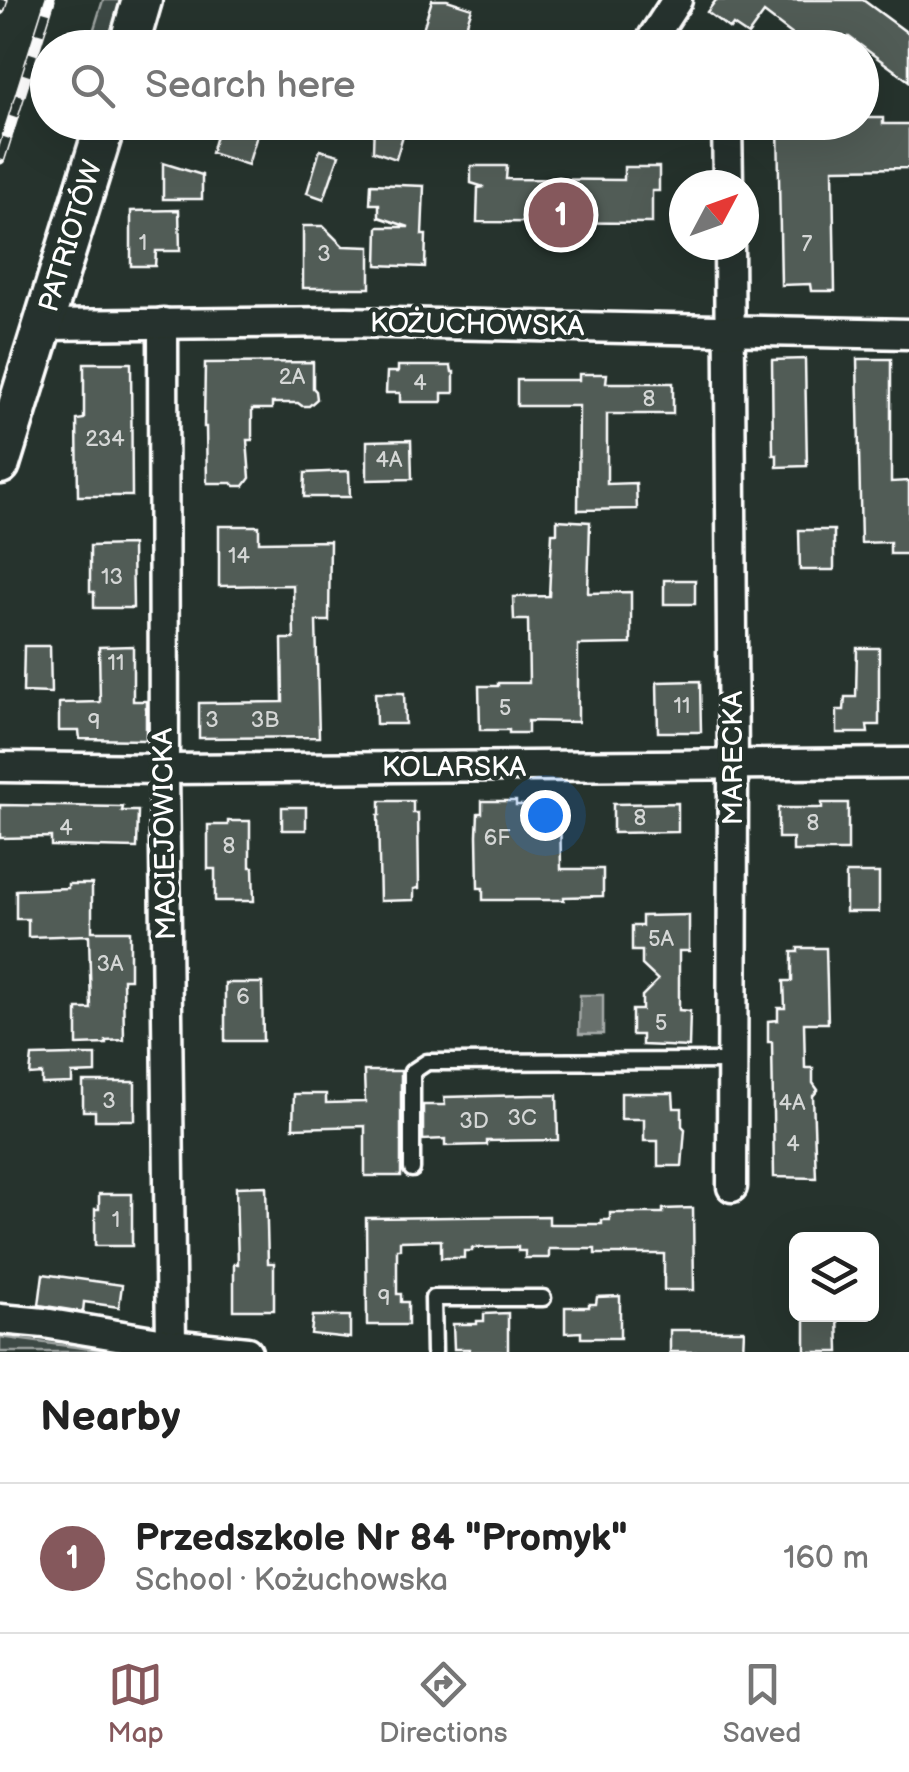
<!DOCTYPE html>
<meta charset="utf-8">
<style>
:root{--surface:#fff;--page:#f2f2f2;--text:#222;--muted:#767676;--line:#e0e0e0;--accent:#85585c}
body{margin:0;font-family:"Balsamiq Sans",sans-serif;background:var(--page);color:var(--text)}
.controls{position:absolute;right:30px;bottom:30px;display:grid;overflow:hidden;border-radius:15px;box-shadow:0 10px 40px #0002}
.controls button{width:90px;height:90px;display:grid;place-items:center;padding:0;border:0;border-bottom:2px solid var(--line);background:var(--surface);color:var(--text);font:50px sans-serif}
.compass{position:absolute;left:669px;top:170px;width:90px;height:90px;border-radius:50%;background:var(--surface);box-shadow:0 10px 40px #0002;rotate:49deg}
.you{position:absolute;left:545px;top:815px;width:35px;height:35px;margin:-25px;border:8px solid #fff;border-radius:50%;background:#1a73e8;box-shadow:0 0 0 15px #1a73e833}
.badge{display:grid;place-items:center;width:65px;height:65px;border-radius:50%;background:var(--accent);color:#fff;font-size:32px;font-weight:700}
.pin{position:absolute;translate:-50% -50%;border:5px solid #fff;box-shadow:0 2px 10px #0006}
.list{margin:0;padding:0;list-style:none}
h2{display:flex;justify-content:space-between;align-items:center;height:130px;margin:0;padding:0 40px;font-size:42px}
h2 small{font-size:32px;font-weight:400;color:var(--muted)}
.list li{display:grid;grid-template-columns:65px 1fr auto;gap:30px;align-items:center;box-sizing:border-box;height:150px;padding:0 40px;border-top:2px solid var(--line)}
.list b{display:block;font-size:38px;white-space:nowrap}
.list p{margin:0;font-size:32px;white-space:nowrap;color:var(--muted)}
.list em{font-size:32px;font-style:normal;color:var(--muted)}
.icon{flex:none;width:55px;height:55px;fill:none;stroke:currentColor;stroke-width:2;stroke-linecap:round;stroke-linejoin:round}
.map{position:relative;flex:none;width:909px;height:1352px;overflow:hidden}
.search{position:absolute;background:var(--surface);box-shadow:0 10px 40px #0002;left:30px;right:30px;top:30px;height:110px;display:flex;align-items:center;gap:25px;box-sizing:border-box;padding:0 35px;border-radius:55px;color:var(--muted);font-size:38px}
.sheet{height:280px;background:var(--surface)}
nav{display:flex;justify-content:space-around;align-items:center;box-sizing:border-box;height:140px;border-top:2px solid var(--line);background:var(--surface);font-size:28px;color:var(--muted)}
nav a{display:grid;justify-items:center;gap:5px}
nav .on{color:var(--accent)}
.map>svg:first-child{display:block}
.green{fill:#3e4944;stroke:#9ea4a2;stroke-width:2.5}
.water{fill:#67706c;stroke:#a4a9a7;stroke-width:2.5}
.building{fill:#515c57;stroke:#fff;stroke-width:2.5}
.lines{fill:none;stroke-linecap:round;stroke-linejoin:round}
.lane-casing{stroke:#fff;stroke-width:21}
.street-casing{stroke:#fff;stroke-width:35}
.secondary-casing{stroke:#fff;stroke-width:45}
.lane{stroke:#26332d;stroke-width:14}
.street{stroke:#26332d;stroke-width:28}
.secondary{stroke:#26332d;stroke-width:38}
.rail-casing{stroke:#fff;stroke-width:11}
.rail{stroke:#26332d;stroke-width:8;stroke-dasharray:22;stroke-linecap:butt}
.labels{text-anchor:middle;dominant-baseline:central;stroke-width:9;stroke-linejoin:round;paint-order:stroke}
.number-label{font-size:22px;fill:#d4d6d5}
.street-label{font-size:28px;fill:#fff;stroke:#26332d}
</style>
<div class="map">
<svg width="909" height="1352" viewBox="0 0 909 1352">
<rect width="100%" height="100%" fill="#26332d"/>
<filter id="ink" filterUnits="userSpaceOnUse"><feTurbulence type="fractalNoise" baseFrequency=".01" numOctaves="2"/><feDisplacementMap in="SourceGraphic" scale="20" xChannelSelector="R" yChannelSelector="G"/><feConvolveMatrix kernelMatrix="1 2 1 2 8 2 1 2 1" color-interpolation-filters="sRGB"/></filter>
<g filter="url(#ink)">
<!-- green -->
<g class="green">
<path d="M103,0H124L109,47L88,48Z"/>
<path d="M0,1337L106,1351L108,1352H0Z"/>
</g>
<!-- water -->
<path class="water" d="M580,995H603V1034H579Z"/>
<!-- building -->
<g class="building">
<path d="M432,0H447L472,8L461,41L423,29Z"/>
<path d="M716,0H863L909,34V81L849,37L841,48H810L764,13L748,35L733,25L730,29L707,12Z"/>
<path d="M862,118H883V124H909V168L833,169L835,291H811L810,284L781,285L778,124L862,122Z"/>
<path d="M220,122H261L248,165L211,153Z"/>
<path d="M374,122L406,125L396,159L373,151Z"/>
<path d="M320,150L339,155L324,199L307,193Z"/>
<path d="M163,163L202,175V199H163Z"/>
<path d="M471,166H507L506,179L624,180V167H659V191H652V223L477,222L478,188L484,187L471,183Z"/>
<path d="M371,184L424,186L422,235H426L425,267L377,265L378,227H409L379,217V204H370Z"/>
<path d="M179,210L180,251H156L155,266H131V211Z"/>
<path d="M303,226H323L343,246L370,247V288H303Z"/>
<path d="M805,359L807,466L777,467V455H773L772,360Z"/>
<path d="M857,359H891V482L909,481V554H890V542L861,543Z"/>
<path d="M313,362V388L316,391L317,399L309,406H302L298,403H272V409H252V440H247L250,478L244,486H235L232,483H207L206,427H204L205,363Z"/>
<path d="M84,363H131L132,496H78L77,420L84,419Z"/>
<path d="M398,366H451L452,372H454V393H442V402H400V393H386L387,372H398Z"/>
<path d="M579,374H607L606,383H673V414H607V484L636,483L637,509L578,510L579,406H517V380H579Z"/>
<path d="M411,440L412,479L367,480V441Z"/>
<path d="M349,471L350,497H304L305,473Z"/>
<path d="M557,520L590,522L588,593L631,592V644L578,645V722L528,721V733H509V730H480L479,686H498V683H529L528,620H514L513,597L549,596L552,533H557Z"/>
<path d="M219,526H259V542L330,541L329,621H316L319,737L199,738V703L283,702L282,639H294L293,585L219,586Z"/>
<path d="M799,530H834V570H800Z"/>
<path d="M132,545L133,608H94V592H90V546Z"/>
<rect x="664" y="580" width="31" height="24"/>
<path d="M24,646H50L51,693L23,692Z"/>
<path d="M133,646V701H146V740L80,739L79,731H59V703L100,702L99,647Z"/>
<path d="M857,648H879V725H867L868,733H837V710H844L845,697H856Z"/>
<path d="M700,681L701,732H658L657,682Z"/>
<path d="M375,693H404L405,724H376Z"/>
<path d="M380,801H413V813H418L419,888L414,889V900L380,901L378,815H380Z"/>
<path d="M482,801H516V805H560L561,869H603V896L564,897V900H483V888H478L477,835L478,813H482Z"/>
<path d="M678,803V832L613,833V804Z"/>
<path d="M822,803H848V851H793V838H778V808H822Z"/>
<path d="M0,805L123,807L122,811H138L137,848L51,846V837L0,838Z"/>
<rect x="282" y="807" width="24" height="23"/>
<path d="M228,821H250V867H253L254,901H215V869H208V825H228Z"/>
<rect x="846" y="873" width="33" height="39"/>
<path d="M68,884H92V931H130V979H123L124,1040L106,1041V1044L77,1045V1009H91L89,935L28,937V919H16V890L68,888Z"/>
<path d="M689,915V951H679V1010L690,1011L689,1047L642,1045V1035H632V1010H642V996L658,980L642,965V951H632V926H642V916Z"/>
<path d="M798,948H826L828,1023H804L805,1068H813V1083L818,1090L813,1096L816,1178L774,1177L772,1042H768V1021L778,1020V1008H785L784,981H792V952H798Z"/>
<path d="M225,983H262L263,1041H225Z"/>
<path d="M72,1055H96V1073L72,1074V1083L42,1084V1074L30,1075L32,1056Z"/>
<path d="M364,1071H401V1176H365V1126L293,1128L294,1094H326V1103L365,1102Z"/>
<path d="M83,1082H135V1120H95V1111H83Z"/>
<path d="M621,1093H673L674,1108H682V1126L685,1129L682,1166H658V1141H644V1119H621Z"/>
<path d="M534,1095H557L558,1140L487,1141V1145L445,1146V1139L423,1140V1105H445L444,1097Z"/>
<path d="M266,1186L268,1263H274V1310H234V1264H238L236,1187Z"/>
<path d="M99,1194H132V1246H95V1209H99Z"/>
<path d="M693,1208L694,1290H664V1254H595V1249H549V1258H525V1251H518V1247L472,1248V1251H464V1258H441V1240L400,1241V1249H397V1294H401V1302H408V1325H367L366,1218L549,1216V1224H602V1220H610V1213H663V1209Z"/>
<path d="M43,1274L122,1285L119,1307L84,1302L83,1312L39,1305Z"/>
<path d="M620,1296V1338H581V1332L565,1333V1307H589V1304H596L597,1297Z"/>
<path d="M508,1313V1352H469V1349H454L453,1324H477V1321H484V1314Z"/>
<path d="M838,1315L839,1352H805V1318Z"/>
<path d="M313,1316H350V1338L311,1334Z"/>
<path d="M670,1330H744L743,1352H670Z"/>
</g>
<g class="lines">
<!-- lane casing -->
<g class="lane-casing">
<g id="lane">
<path d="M412,1169V1072L427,1062L733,1061"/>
<path d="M434,1352L433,1298H543"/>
</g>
</g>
<!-- street casing -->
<g class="street-casing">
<g id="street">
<path d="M656,48L653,37L677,0"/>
<path d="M727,122L728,185"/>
<path d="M729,245L733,765L732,1187"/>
<path d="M163,323L164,769L171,1344"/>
<path d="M44,325L346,322L909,334"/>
<path d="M0,767L164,769L909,763"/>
<path d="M0,1319L44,1323L171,1344L247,1352"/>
</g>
</g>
<!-- secondary casing -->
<g class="secondary-casing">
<g id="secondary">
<path d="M128,48L142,0"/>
<path d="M0,464L106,122"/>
</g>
</g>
<!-- lane -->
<use href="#lane" class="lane"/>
<!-- street -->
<use href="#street" class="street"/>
<!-- secondary -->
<use href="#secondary" class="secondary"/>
<!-- rail casing -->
<g class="rail-casing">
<g id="rail">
<path d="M0,10L3,0"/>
<path d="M0,159L50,0"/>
</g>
</g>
<!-- rail -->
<use href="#rail" class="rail"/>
</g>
</g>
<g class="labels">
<!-- number labels -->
<g class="number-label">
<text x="143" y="243">1</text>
<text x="807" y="244">7</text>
<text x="324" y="254">3</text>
<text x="292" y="377">2A</text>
<text x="420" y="383">4</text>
<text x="649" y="399">8</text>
<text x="105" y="439">234</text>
<text x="389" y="460">4A</text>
<text x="239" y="556">14</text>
<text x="112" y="577">13</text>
<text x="116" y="663">11</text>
<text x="682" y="706">11</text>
<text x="505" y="708">5</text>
<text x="212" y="720">3</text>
<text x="265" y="720">3B</text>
<text x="94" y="722">9</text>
<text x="640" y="818">8</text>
<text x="813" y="823">8</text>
<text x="66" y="828">4</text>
<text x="497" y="838">6F</text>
<text x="229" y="846">8</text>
<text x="661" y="939">5A</text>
<text x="110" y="964">3A</text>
<text x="243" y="997">6</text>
<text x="661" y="1023">5</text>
<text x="109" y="1101">3</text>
<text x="792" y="1103">4A</text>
<text x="522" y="1118">3C</text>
<text x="474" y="1121">3D</text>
<text x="793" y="1144">4</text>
<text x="116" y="1220">1</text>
<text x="384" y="1298">9</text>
</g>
<!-- street labels -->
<g class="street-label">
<text transform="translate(71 236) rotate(-73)">PATRIOTÓW</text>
<text transform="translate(477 325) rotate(1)">KOŻUCHOWSKA</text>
<text transform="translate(733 758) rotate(-90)">MARECKA</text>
<text x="454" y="767">KOLARSKA</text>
<text transform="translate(165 834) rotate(-91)">MACIEJOWICKA</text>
</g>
</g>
</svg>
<div class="controls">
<button><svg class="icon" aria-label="layers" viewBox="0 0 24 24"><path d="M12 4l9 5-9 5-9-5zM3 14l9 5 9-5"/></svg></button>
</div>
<svg class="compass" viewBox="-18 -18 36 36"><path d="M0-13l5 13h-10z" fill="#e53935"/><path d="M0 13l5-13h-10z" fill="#767676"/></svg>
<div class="you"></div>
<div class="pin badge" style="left:561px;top:215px">1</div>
<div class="search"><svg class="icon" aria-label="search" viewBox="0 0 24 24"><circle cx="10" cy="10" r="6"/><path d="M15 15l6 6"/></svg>Search here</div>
</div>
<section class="sheet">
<h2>Nearby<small></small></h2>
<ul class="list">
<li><span class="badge">1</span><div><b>Przedszkole Nr 84 &quot;Promyk&quot;</b><p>School · Kożuchowska</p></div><em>160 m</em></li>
</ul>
</section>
<nav>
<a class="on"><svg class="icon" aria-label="map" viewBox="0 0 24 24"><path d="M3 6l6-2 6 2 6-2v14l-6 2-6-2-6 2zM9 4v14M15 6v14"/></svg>Map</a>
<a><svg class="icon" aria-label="directions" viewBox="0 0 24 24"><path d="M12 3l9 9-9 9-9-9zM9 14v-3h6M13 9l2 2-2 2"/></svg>Directions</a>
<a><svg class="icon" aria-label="saved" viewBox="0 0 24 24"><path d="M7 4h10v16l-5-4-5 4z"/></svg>Saved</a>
</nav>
